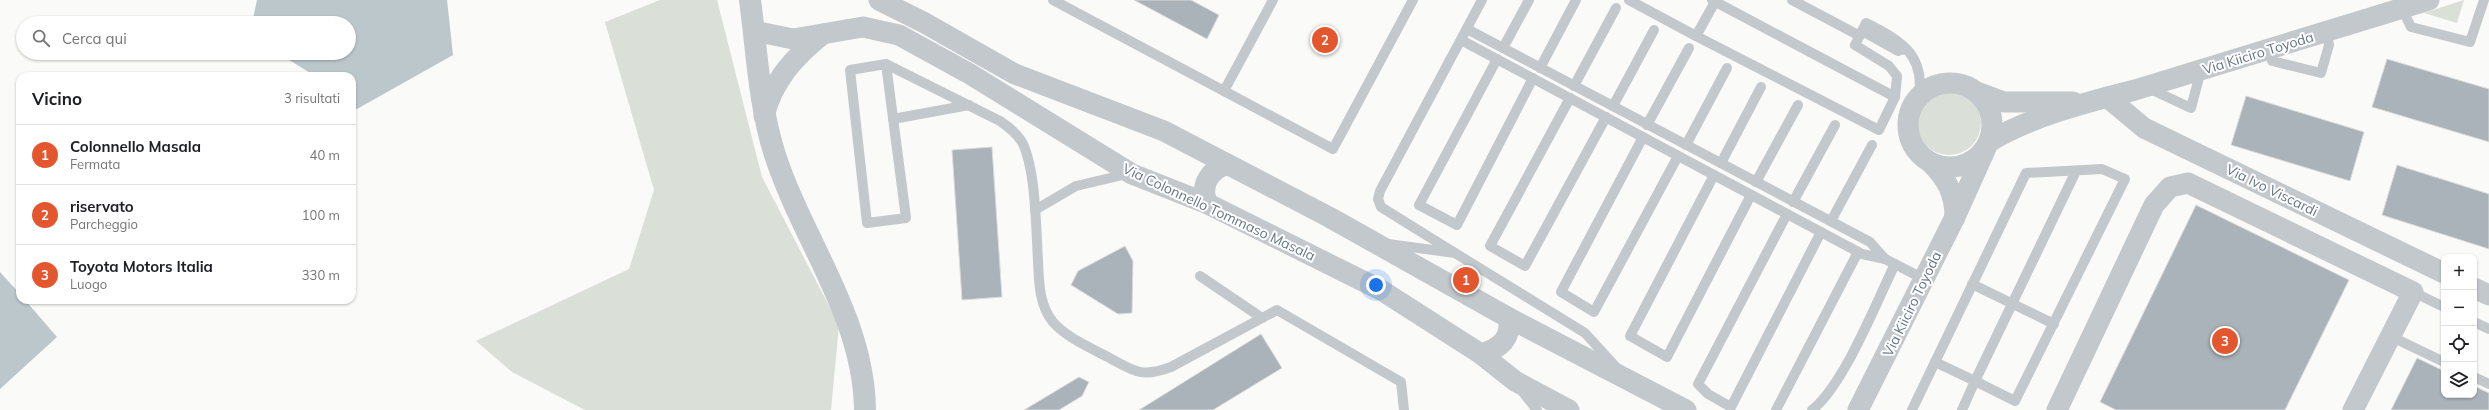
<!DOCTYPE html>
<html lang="it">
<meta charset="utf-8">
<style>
:root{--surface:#fff;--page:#f2f2f2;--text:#202124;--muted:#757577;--line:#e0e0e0;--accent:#e4572e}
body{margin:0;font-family:Mulish,sans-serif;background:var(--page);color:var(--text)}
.controls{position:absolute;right:12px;bottom:12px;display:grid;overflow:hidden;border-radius:8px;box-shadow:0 1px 3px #0004}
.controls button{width:36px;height:36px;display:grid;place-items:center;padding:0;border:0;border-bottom:1px solid var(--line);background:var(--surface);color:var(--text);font:20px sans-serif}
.you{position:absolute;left:1376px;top:285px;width:14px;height:14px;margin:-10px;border:3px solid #fff;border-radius:50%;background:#1a73e8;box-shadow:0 0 0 6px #1a73e833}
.badge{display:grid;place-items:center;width:26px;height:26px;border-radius:50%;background:var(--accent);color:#fff;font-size:13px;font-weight:700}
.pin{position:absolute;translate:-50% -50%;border:2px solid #fff;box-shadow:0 1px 4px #0006}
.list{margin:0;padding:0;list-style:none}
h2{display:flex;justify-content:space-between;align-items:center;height:52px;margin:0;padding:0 16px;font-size:17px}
h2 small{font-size:13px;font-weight:400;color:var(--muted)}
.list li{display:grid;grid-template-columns:26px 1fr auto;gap:12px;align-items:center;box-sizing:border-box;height:60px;padding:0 16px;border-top:1px solid var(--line)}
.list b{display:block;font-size:15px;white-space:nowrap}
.list p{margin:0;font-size:13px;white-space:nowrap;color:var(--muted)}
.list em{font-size:13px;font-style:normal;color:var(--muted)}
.icon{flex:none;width:22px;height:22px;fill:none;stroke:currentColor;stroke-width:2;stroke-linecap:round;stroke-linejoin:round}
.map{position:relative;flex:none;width:2489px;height:410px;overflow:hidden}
.search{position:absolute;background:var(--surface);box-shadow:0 1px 3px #0004;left:16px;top:16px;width:340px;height:44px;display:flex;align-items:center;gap:10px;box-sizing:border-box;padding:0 14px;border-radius:22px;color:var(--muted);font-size:15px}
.panel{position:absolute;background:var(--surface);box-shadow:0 1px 3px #0004;left:16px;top:72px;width:340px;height:232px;border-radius:12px}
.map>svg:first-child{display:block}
.green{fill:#dadfd7}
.water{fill:#bbc7cb}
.building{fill:#aab3b9;stroke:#dcdcda}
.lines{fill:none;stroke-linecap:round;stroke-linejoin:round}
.service{stroke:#c3c8cc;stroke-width:10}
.minor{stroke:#c3c8cc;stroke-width:21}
.tertiary{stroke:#c3c8cc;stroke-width:22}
.labels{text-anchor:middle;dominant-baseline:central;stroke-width:4;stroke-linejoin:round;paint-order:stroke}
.street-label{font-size:14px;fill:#657683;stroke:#fff}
</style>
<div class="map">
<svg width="2489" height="410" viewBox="0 0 2489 410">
<rect width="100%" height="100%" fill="#fafaf8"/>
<!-- green -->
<g class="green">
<path d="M660,0H717L762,177L839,325L831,410H585L512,372L476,341L629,269L654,190L605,22Z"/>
<path d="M2464,0L2457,23L2424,13Z"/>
<circle cx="1949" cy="123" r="32"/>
</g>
<!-- water -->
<g class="water">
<path d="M257,0H447L453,55L357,109L352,108V76H315L278,53H349V23H252Z"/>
<path d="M0,272L20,294V300H25L57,337L0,389Z"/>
</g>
<!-- building -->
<g class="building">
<path d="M1134,0H1191L1219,15L1207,39Z"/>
<path d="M2387,59L2489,89V142L2372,107Z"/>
<path d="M2246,96L2364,132L2350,181L2231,145Z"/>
<path d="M992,147L1002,297L962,300L952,150Z"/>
<path d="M2397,165L2489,194V249L2382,215Z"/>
<path d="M2196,205L2349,280L2285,410H2116L2100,402Z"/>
<path d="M1125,246L1133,261L1132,313L1118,314L1071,285L1078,271Z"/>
<path d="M1261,334L1282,368L1213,410H1139Z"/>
<path d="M2417,358L2444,371V395H2474V386L2489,393V410H2391Z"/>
<path d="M1079,377L1089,382L1082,396L1059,410H1024Z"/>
</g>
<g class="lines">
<!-- service -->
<g class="service">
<path d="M1053,0L1224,91"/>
<path d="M1273,0L1224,91L1333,149L1413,0"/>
<path d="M1629,0L1696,36"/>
<path d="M1712,0L1895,97"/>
<path d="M1716,0L1696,36L1879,130L1895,97L1897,76L1889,66L1855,45L1866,23C1900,40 1925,54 1919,96"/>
<path d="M1792,0L1860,36"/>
<path d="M2402,9L2411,27L2470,42L2484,0"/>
<path d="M1467,29L1870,242L1885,259"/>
<path d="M1862,31L1898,51L1905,49"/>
<path d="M1461,40L1862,254L1885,259L1924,279"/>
<path d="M1503,48L1529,0"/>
<path d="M2268,49L2272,61L2321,73L2329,45L2326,32"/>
<path d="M1497,59L1419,205L1457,225L1533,78"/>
<path d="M886,64L906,218L867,223L850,70L886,64L1000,121C1009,127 1018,134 1023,144C1036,172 1036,230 1038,261C1039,282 1039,305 1053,322C1066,337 1087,346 1104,355C1133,370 1139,379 1171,367L1277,310L1401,382L1404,410"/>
<path d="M1540,68L1576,0"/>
<path d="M1574,86L1616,8"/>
<path d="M2148,88L2191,108L2201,70"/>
<path d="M1570,98L1490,246L1525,266L1606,117"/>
<path d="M1613,106L1654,30"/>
<path d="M893,119L969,105"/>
<path d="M1647,125L1689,48"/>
<path d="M1643,137L1561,292L1594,312L1678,156"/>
<path d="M1686,145L1727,68"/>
<path d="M1721,163L1761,87"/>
<path d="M1714,175L1630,336L1667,357L1751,195"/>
<path d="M1756,182L1798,105"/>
<path d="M1793,202L1835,125"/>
<path d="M1035,210L1076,186L1127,174"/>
<path d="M1787,214L1698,384L1708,394L1731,407L1821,232"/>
<path d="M1831,221L1872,145"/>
<path d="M1388,244L1455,253L1381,207L1378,199L1380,191L1482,0"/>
<path d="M1455,253L1585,333L1616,367"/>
<path d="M1200,276L1262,318"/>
<path d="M1972,284L2054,324"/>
<path d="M2413,292L2444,307"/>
<path d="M2474,322L2489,329"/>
<path d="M2390,336L2444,362"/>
<path d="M1935,362L1975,381L2076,171"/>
<path d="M2474,377L2489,384"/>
<path d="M1522,391L1537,410"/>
<path d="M1776,410L1858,252"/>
<path d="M1812,410C1844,385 1876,303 1895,264"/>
<path d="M1912,410L2026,173L2102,169L2125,179L2015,401L1975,381L1962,410"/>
</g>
<!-- minor -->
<g class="minor">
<path d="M879,0L923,22L1015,74L1164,131L1329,217L1509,318L1686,410"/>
<path d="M754,31L793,39L863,27L899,35L970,74L1132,174L1208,204L1381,290L1481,354L1515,381L1569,410"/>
<circle cx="1950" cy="125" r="42"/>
<path d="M1977,92L2004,102H2073"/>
<path d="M2107,97L2144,128L2444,273"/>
<path d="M764,116C773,80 795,56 823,34"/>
<path d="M1989,142C2026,118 2091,101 2135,90L2429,0"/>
<path d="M1931,163C1947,179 1955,194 1955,217"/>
<path d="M1208,204C1199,187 1209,170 1227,164"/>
<path d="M2474,288L2489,295"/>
<path d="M1481,354C1501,348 1511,339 1509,318"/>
<path d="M1858,410L1955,217L1986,148"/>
<path d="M2057,410L2154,205L2170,187L2188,183L2413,292L2353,410"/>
</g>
<!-- tertiary -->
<path class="tertiary" d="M750,0C757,52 759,105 775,155C803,241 864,317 865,410"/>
</g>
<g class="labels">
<!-- street labels -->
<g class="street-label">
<text transform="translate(2258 53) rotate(-17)">Via Kiiciro Toyoda</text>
<text transform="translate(2272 190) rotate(26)">Via Ivo Viscardi</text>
<text transform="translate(1219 212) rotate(25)">Via Colonnello Tommaso Masala</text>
<text transform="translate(1912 304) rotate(-64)">Via Kiiciro Toyoda</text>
</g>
</g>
</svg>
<div class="controls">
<button>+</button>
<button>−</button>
<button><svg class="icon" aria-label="locate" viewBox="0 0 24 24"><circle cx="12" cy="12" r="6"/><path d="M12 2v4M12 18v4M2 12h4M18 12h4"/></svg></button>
<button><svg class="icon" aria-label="layers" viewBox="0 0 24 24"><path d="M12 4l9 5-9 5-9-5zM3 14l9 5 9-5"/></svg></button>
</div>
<div class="you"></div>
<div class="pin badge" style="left:1466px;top:280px">1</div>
<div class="pin badge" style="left:1325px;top:40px">2</div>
<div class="pin badge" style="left:2225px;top:341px">3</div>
<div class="search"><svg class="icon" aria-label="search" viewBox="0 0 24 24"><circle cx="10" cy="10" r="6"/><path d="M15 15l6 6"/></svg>Cerca qui</div>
<section class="panel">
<h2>Vicino<small>3 risultati</small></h2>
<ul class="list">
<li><span class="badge">1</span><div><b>Colonnello Masala</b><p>Fermata</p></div><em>40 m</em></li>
<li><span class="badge">2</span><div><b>riservato</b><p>Parcheggio</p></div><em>100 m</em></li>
<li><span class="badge">3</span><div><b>Toyota Motors Italia</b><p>Luogo</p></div><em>330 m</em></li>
</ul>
</section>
</div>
